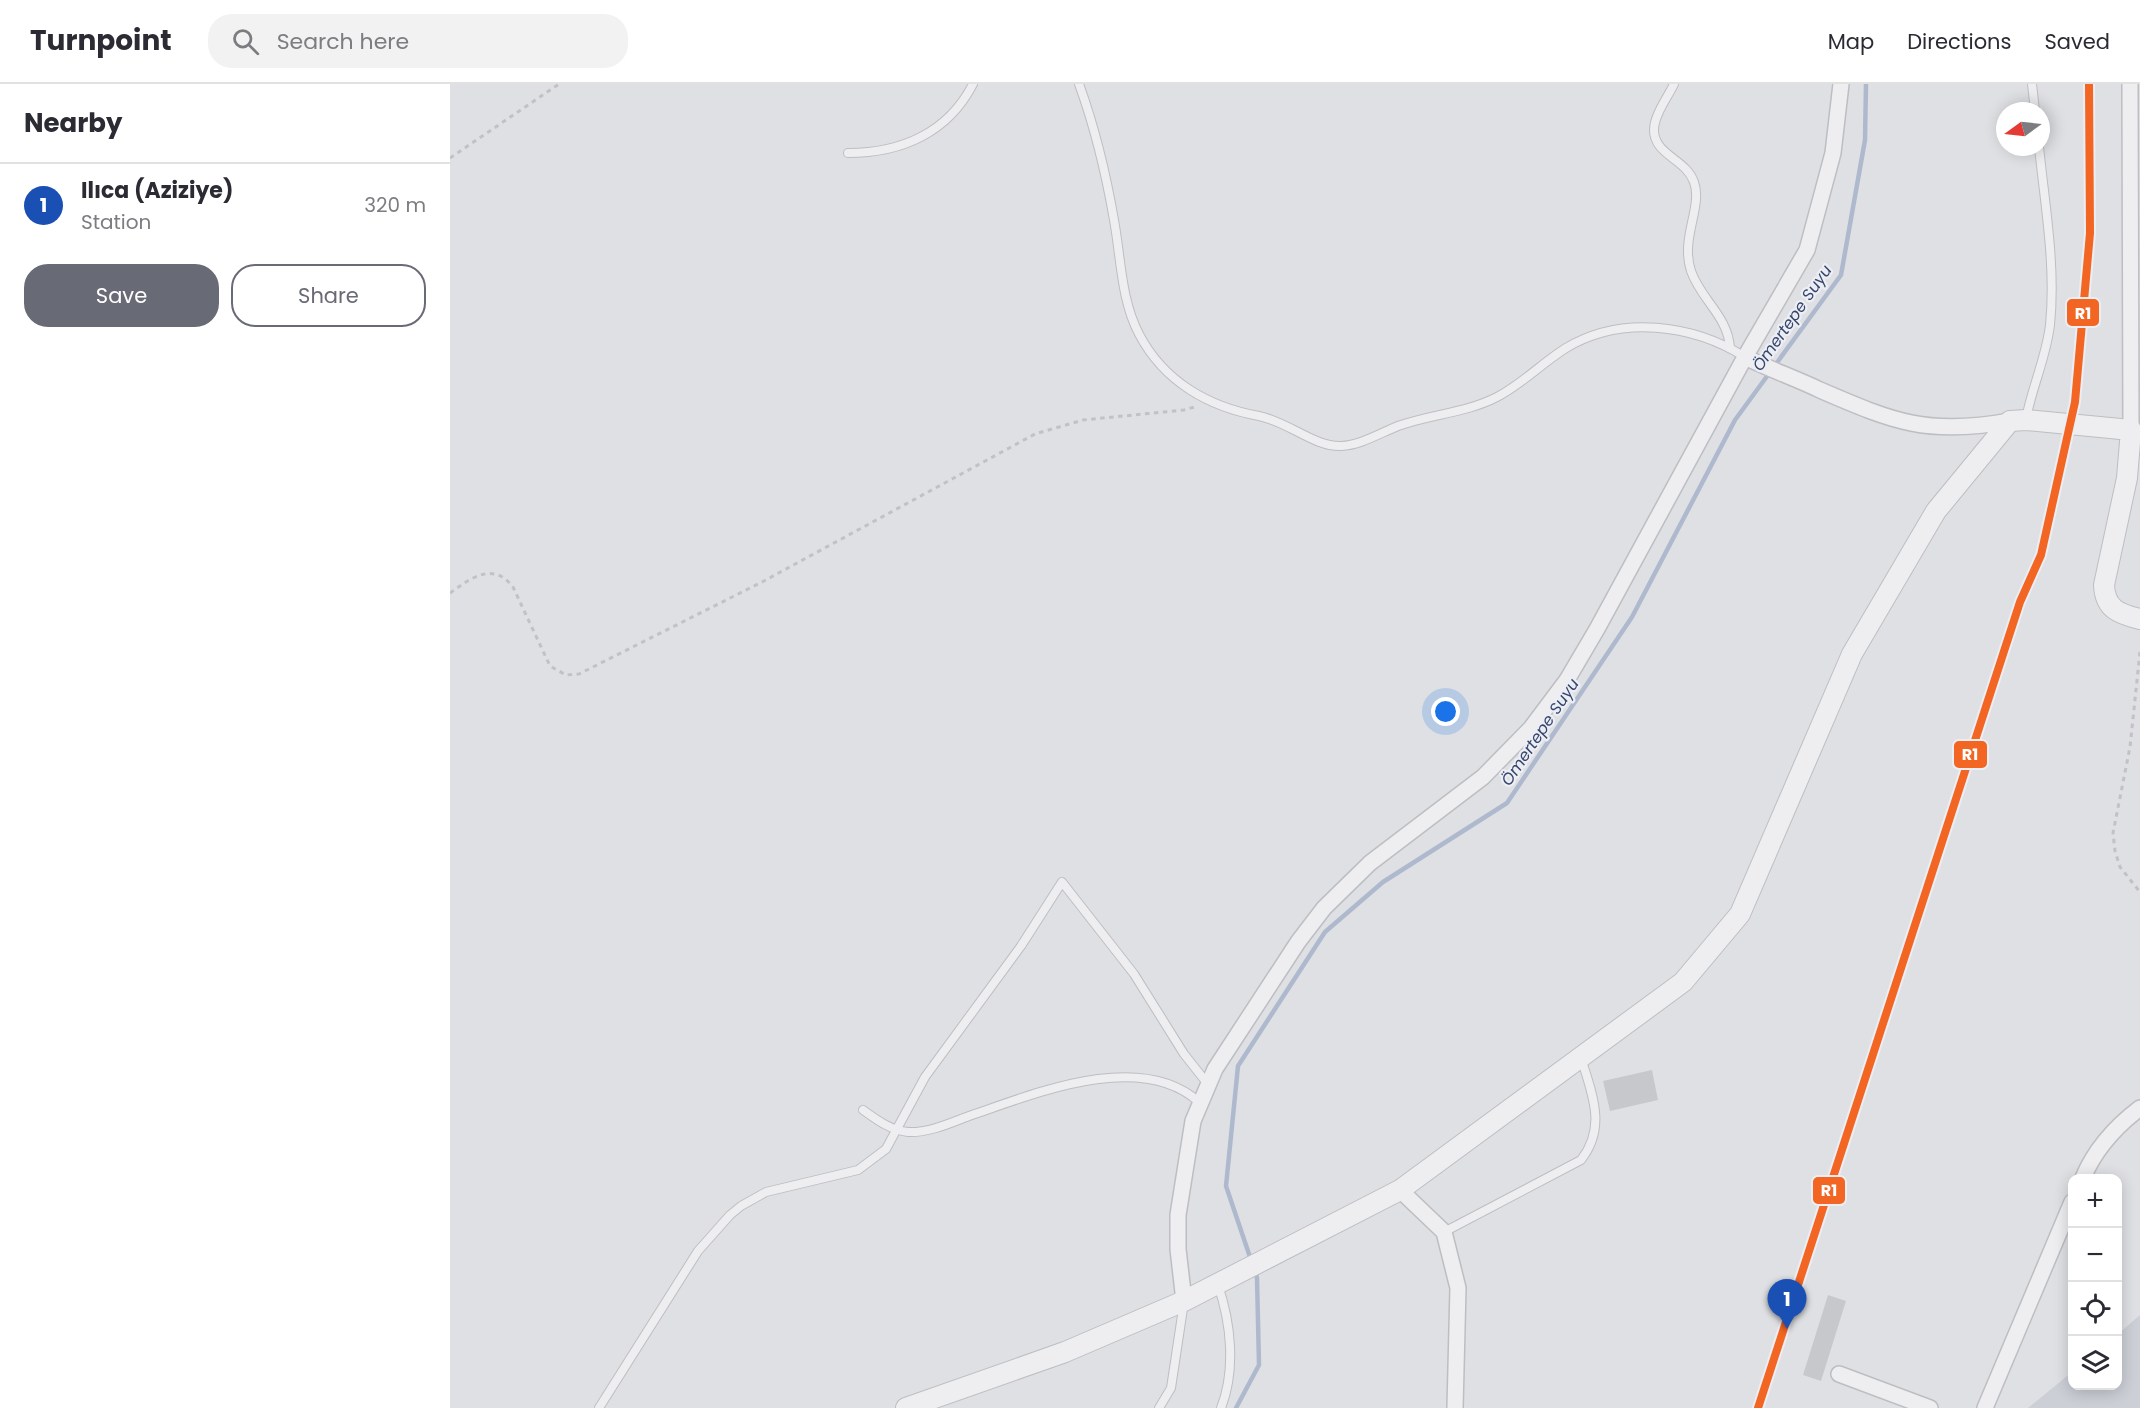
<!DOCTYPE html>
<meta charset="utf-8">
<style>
:root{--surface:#fff;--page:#f2f2f3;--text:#2b2b33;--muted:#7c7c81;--line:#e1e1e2;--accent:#686b76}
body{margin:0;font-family:Poppins,sans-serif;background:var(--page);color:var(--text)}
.controls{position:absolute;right:18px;bottom:18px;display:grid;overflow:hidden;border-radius:12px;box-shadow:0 3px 15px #0003}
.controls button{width:54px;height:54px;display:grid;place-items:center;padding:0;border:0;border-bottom:2px solid var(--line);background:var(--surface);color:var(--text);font:30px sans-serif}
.compass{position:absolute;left:1546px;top:18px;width:54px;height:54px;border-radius:50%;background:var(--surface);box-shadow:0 3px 15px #0003;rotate:255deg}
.you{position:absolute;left:996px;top:628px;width:21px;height:21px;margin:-15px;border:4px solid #fff;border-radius:50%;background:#1a73e8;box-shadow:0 0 0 9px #1a73e833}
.badge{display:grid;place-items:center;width:39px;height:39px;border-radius:50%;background:var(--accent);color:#fff;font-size:20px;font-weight:700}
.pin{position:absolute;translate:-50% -50px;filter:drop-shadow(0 2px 3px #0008)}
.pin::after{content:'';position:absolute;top:32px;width:21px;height:18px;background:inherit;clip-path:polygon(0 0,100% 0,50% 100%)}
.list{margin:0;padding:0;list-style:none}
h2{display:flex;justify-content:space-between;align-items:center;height:78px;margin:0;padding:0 24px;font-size:26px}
h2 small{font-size:20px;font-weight:400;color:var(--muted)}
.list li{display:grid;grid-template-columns:39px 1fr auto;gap:18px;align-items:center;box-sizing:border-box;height:84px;padding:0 24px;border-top:2px solid var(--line)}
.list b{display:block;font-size:22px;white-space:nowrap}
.list p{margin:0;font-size:20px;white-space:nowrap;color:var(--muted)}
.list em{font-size:20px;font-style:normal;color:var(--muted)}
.actions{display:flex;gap:12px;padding:18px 24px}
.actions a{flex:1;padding:14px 0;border:2px solid var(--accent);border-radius:24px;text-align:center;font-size:21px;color:var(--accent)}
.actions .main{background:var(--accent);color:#fff}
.icon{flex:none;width:33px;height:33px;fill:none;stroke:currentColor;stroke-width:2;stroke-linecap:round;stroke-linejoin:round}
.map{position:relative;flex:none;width:1690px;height:1324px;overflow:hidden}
header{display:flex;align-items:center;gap:36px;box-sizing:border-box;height:84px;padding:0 30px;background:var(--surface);border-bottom:2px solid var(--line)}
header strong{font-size:28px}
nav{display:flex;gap:33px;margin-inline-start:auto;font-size:21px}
.search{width:420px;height:54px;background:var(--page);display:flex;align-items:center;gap:15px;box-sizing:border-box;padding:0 21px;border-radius:24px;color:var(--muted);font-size:22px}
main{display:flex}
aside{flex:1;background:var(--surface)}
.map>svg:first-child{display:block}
.built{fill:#cdcfd7}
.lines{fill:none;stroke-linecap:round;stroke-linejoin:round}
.stream{stroke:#afb9ce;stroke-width:4.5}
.building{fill:#c7c8cc}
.service-casing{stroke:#bdbec2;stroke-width:10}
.minor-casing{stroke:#bdbec2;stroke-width:18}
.tertiary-casing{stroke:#bdbec2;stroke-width:22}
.path{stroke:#c1c1c7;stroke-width:3;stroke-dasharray:4.5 4.5;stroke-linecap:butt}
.service{stroke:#eeeef1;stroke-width:8}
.minor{stroke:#eeeef1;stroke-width:15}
.tertiary{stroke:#eeeef1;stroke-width:20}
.rail-1-casing{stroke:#eceef4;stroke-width:12}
.rail-1{stroke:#f26522;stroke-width:8}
.labels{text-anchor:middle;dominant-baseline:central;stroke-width:4.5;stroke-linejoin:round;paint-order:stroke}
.water-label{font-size:16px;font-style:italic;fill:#35456c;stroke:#eceef4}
.line-badge{stroke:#eceef4;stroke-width:2}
.badge-label{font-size:16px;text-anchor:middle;font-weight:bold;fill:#fff}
</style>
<header>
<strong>Turnpoint</strong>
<div class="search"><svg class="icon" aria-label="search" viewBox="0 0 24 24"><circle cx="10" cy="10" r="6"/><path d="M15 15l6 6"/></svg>Search here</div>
<nav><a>Map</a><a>Directions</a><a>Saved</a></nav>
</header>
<main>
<aside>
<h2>Nearby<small></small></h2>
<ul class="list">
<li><span class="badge" style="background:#1a4fb4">1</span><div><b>Ilıca (Aziziye)</b><p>Station</p></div><em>320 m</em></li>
</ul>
<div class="actions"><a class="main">Save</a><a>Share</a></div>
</aside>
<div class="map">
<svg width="1690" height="1324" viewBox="0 0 1690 1324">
<rect width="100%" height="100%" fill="#dfe0e4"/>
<!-- built -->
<path class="built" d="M1690,1231V1324H1578L1622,1288V1302H1668V1250Z"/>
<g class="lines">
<!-- stream -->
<g class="stream">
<path d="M801,1176L776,1102L788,982L875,848L933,798L1057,719L1182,533L1285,336L1391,191L1415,56L1416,0"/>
<path d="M786,1324L809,1281L807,1194L805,1187"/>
</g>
</g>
<!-- building -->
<g class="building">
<path d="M1202,986L1208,1016L1160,1027L1153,997Z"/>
<path d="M1378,1211L1396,1217L1371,1297L1353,1291Z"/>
</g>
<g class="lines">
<!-- service casing -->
<g class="service-casing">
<g id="service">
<path d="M629,0C645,44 656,90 664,136C671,174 671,216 689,250C714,298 759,323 809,332C839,338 864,363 891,362C911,361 930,349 948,342C981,330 1016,329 1047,313C1072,300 1092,279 1116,264C1171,231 1242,240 1295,273"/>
<path d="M1224,0C1218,13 1204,31 1204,46C1204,71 1236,75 1244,98C1253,123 1230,154 1241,187C1251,216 1278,232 1280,264"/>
<path d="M1582,0L1585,27"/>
<path d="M398,69C451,69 498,49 523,0"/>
<path d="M1576,335C1582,303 1596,274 1600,241C1606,182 1595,122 1589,63"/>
<path d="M413,1026C427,1036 440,1046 458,1048C479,1049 500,1039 519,1032C584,1010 690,965 749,1018"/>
<path d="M994,1148L1131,1076C1157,1043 1142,1010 1131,974"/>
<path d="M768,1201C781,1239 786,1286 771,1324"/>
<path d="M149,1324L248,1167L280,1131L291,1122L316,1108L408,1086L436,1065L475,993L571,862L612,798L684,890L734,970L757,999"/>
<path d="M709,1324L721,1304L734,1218"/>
</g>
</g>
<!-- minor casing -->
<g class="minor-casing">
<g id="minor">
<path d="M1680,0L1681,346"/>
<path d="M1295,273C1319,285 1345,294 1370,306C1444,338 1478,352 1560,337"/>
<path d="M1633,1094C1645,1065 1665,1043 1690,1024"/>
<path d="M950,1106L994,1148L1008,1204L1005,1324"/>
<path d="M734,1217L728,1165V1131L743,1037L765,985L848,858L874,824L920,779L1033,693L1081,644L1117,596L1147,545L1295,273L1357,166L1383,69L1391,0"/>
<path d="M1389,1290L1480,1324"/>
<path d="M1535,1324L1622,1118"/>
</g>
</g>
<!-- tertiary casing -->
<g class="tertiary-casing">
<path id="tertiary" d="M456,1324L615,1268L734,1217L950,1106L1233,898L1290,830L1402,570L1486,427L1560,337L1576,336L1681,346L1677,394L1654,501C1655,525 1669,530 1690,535"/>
</g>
<!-- path -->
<g class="path">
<path d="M0,74L109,0"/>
<path d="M0,509C21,494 43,477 63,503L100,582L116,591L129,590L312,498L585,350L633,336L734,326L748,322"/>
<path d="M1690,568L1680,663L1663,749L1665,767L1670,783L1690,808"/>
</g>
<!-- service -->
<use href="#service" class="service"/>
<!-- minor -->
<use href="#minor" class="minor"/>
<!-- tertiary -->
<use href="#tertiary" class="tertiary"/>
<!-- rail-1 casing -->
<g class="rail-1-casing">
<path id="rail-1" d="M1308,1324L1570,518L1591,471L1625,318L1640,149L1639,0"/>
</g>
<!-- rail-1 -->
<use href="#rail-1" class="rail-1"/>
</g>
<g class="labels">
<!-- water labels -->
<g class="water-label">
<text transform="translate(1342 234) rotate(-55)">Ömertepe Suyu</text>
<text transform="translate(1090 648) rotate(-56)">Ömertepe Suyu</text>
</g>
</g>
<g class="line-badge">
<rect x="1616" y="214" width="34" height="29" rx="6" fill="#f26522"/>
<rect x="1503" y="656" width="35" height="29" rx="6" fill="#f26522"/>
<rect x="1362" y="1092" width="34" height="29" rx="6" fill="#f26522"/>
</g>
<g class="badge-label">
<text x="1633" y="235">R1</text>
<text x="1520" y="676">R1</text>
<text x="1379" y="1112">R1</text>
</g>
</svg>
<div class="controls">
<button>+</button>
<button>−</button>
<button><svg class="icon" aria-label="locate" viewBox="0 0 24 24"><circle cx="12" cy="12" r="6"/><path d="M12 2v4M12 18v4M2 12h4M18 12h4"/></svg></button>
<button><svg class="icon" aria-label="layers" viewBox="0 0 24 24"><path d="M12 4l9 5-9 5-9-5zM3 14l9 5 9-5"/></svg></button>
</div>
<svg class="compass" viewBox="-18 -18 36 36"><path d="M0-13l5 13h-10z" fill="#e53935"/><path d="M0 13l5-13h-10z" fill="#7c7c81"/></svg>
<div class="you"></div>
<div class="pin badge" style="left:1337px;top:1245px;background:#1a4fb4">1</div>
</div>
</main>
